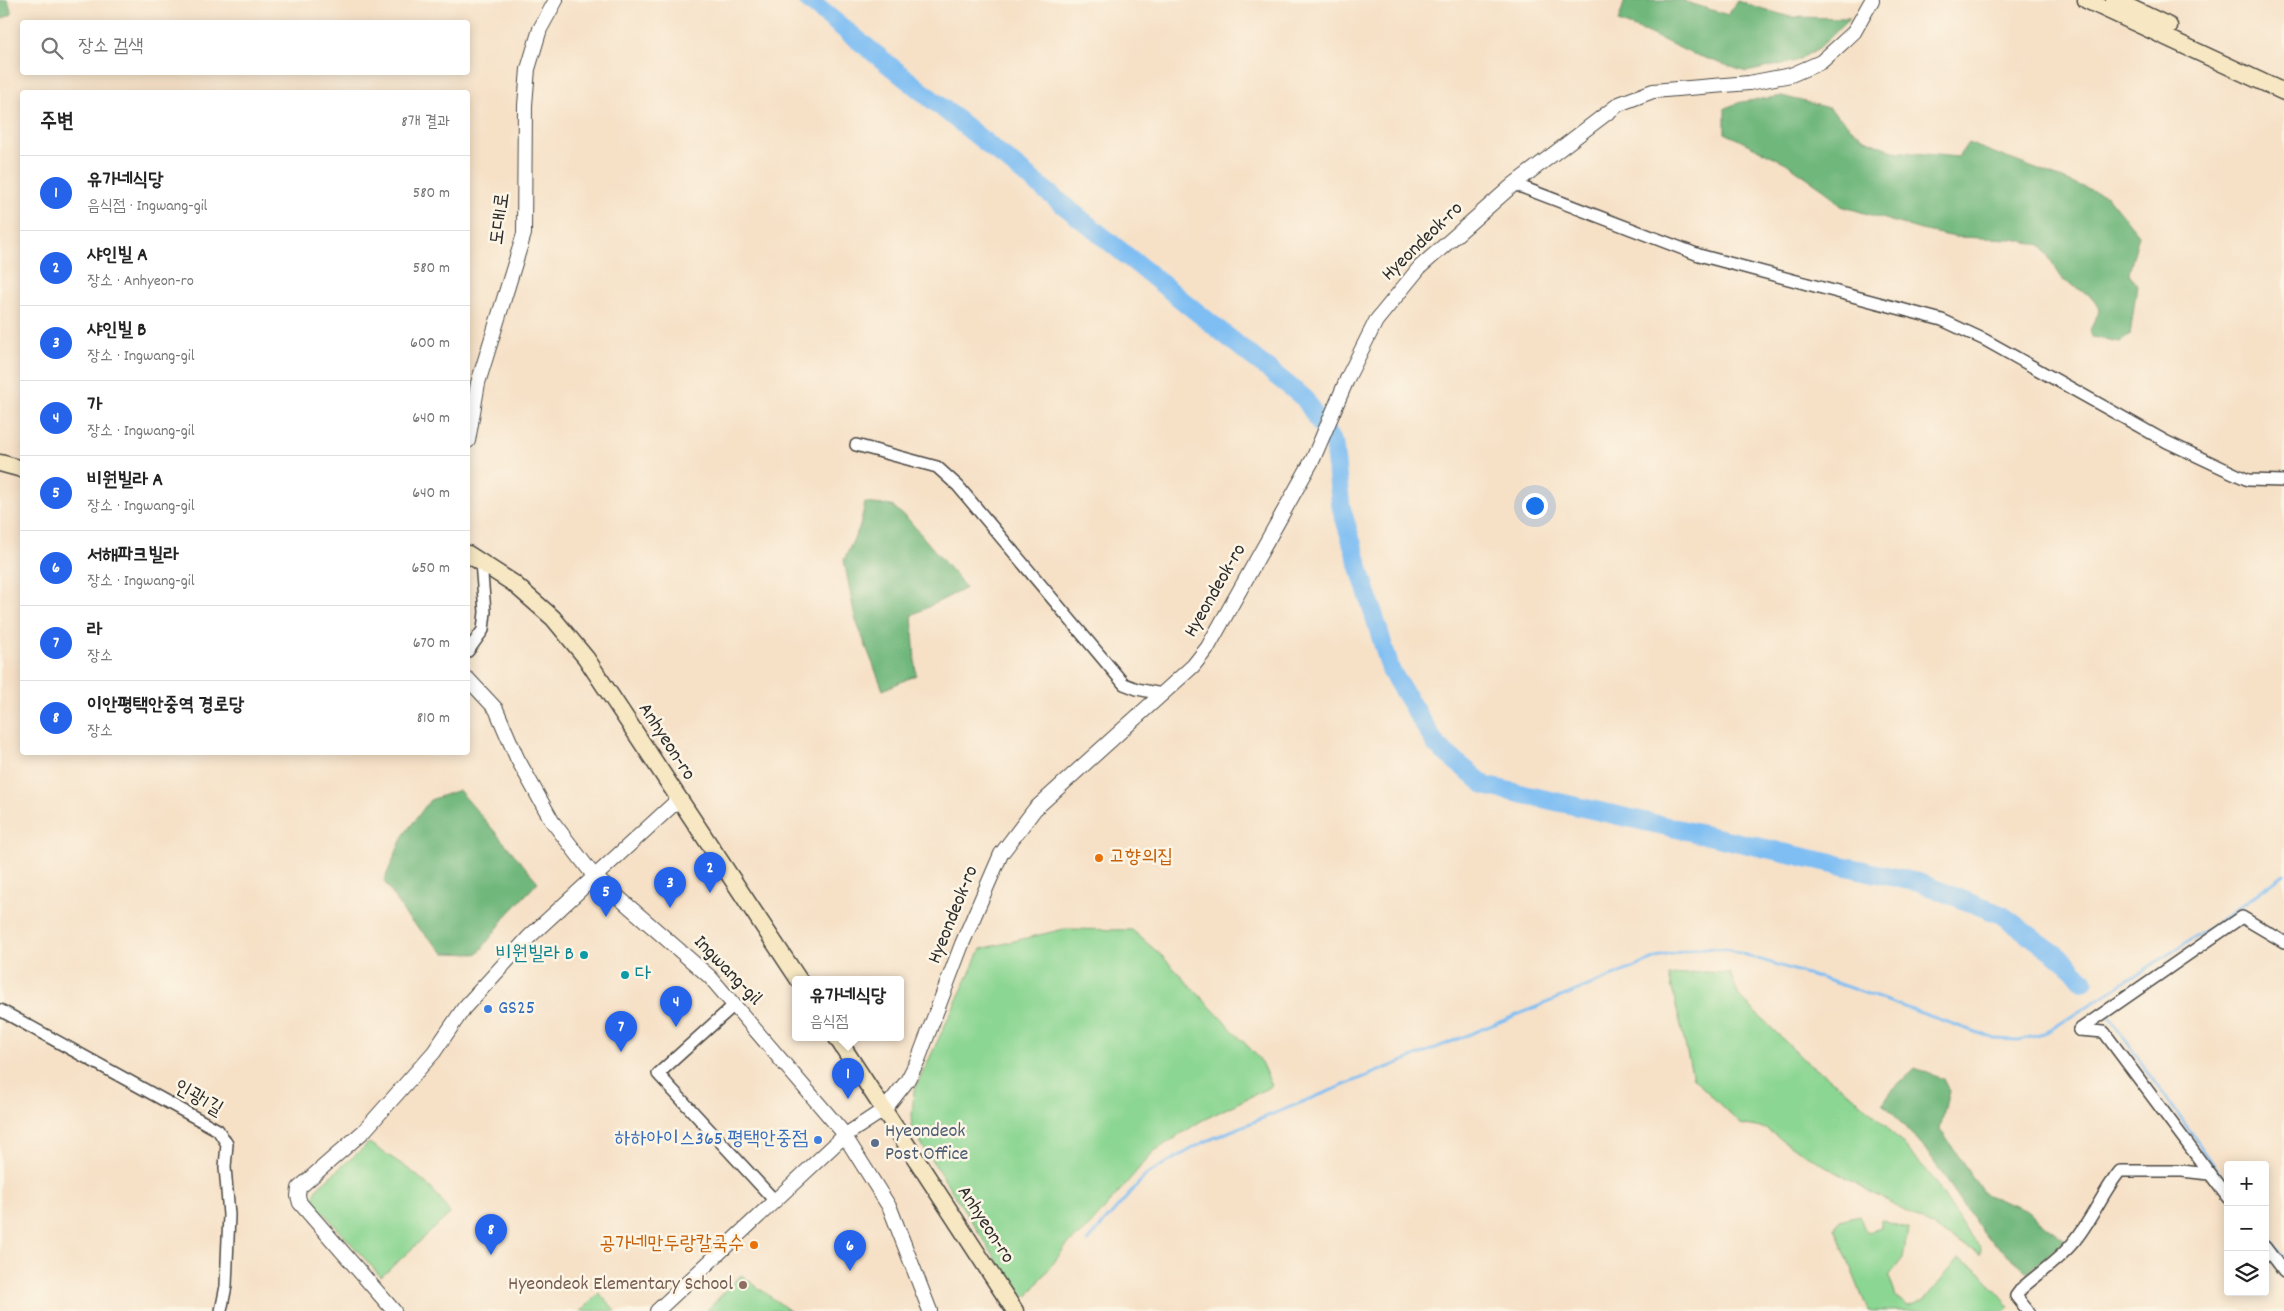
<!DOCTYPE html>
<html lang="ko">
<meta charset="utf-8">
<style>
:root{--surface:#fff;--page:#f2f2f2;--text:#222;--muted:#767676;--line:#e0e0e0;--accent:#2563eb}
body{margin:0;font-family:Dekko,"Poor Story",sans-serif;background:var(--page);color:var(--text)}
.controls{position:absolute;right:15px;bottom:15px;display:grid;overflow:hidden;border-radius:5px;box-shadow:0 2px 12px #0003}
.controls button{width:45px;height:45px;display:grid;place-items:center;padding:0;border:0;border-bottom:1px solid var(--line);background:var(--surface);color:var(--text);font:25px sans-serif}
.you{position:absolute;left:1534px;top:505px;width:18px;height:18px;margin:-12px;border:4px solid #fff;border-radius:50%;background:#1a73e8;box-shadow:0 0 0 8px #1a73e833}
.badge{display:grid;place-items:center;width:32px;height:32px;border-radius:50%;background:var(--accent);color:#fff;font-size:16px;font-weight:700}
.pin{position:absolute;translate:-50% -41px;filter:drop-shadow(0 1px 2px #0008)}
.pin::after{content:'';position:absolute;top:26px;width:18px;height:15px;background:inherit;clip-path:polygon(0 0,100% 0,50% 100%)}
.popup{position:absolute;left:792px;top:976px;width:112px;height:65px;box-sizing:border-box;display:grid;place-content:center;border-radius:5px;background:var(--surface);filter:drop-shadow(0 1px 4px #0005);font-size:16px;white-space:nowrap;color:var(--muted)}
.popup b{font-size:19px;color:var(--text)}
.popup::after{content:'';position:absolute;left:50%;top:100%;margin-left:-10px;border:10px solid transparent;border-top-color:var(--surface)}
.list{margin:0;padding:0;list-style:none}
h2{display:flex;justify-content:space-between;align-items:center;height:65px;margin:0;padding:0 20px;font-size:21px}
h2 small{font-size:16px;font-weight:400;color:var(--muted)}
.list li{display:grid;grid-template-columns:32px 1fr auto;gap:15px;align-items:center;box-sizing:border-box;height:75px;padding:0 20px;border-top:1px solid var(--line)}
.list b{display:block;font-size:19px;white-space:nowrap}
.list p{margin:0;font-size:16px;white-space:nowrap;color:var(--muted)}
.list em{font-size:16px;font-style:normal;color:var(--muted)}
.icon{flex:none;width:28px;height:28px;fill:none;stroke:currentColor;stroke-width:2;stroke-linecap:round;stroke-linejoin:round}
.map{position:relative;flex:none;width:2284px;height:1311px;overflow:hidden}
.search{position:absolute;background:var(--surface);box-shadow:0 2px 12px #0003;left:20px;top:20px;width:450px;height:55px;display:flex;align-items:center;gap:12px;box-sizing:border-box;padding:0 18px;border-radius:5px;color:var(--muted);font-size:19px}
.panel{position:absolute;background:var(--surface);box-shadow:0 2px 12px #0003;left:20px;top:90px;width:450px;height:665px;border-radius:5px}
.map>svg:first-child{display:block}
.green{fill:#8bd692;stroke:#5b805e}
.forest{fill:#70b77c;stroke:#4e7154}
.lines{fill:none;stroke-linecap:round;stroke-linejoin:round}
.stream{stroke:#7ebef3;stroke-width:3}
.river{stroke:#7ebef3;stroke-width:19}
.minor-casing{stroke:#494642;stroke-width:14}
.tertiary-casing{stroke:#494642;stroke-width:16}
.secondary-casing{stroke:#494642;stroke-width:19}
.minor{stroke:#fff;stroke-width:11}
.tertiary{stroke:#fff;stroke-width:14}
.secondary{stroke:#f7e8c3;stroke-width:16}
.food-dot{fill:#e8710a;stroke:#fcf5e5;stroke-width:2}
.culture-dot{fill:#0f9aa8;stroke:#fcf5e5;stroke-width:2}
.shop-dot{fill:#3f7fe0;stroke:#fcf5e5;stroke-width:2}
.service-dot{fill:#5c6f8a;stroke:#fcf5e5;stroke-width:2}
.education-dot{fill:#8d6e63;stroke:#fcf5e5;stroke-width:2}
.labels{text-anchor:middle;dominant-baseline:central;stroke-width:5;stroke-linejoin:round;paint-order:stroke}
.street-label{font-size:20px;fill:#2b2b2b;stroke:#fcf5e5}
.food-label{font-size:20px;fill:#c56008;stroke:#fcf5e5;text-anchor:start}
.culture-label{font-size:20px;fill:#0d838f;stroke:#fcf5e5;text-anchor:end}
.shop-label{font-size:20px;fill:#366cbe;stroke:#fcf5e5;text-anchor:start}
.service-label{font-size:20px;fill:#4e5e75;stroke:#fcf5e5;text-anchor:start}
.education-label{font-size:20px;fill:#785e54;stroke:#fcf5e5;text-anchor:end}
</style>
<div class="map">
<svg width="2284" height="1311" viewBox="0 0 2284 1311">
<rect width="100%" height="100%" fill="#fcf5e5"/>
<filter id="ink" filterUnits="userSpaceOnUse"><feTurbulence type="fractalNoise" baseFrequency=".02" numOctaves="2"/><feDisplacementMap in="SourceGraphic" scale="10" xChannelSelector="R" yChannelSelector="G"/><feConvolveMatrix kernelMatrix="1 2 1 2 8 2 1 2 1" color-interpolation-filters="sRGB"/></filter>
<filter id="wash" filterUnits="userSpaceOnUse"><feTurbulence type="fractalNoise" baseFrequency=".0096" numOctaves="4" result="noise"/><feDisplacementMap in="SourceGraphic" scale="20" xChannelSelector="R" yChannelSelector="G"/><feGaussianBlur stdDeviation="1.12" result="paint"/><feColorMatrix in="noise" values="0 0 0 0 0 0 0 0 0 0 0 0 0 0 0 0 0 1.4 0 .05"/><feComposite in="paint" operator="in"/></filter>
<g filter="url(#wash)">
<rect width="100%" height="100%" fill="#f6e1c7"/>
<!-- green -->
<g class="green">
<path d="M1064,929L1132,930L1162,956L1259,1058L1272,1086L1201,1121L1153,1152L1089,1227L1067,1245L1027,1297L1014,1287L911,1128L914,1091L981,949Z"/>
<path d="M1702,972L1730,973L1739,996L1803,1059L1856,1098L1887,1127L1929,1173L1967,1232L1981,1248L1980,1254L1794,1148L1766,1129L1740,1124L1693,1078L1669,976Z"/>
<path d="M369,1143C401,1164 430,1179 450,1214L381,1277L315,1203L314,1195L318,1187Z"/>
<path d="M1859,1215L1866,1232L1881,1228V1219L1908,1229L1903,1258L1889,1276L1896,1297L1908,1306L1925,1300L1959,1258L1977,1269L2010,1307L2006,1311H1868L1835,1228L1839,1220Z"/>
<path d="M741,1275L790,1311H706Z"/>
<path d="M599,1293L616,1311H581Z"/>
</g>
<!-- forest -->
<g class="forest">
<path d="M0,0H8L12,14L0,20Z"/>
<path d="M1625,0H1680L1728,15L1737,1L1790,17L1850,18L1819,48L1796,61L1746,72L1688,52L1646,32L1618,22Z"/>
<path d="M1782,96L1829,108L1863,138L1893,151L1958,157L1968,143L2107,196L2139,235L2129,273L2137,285L2130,335L2120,342L2092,337L2090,330L2100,310L2091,296L2063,280L2041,245L2013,239L1955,237L1921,230L1841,206L1825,190L1786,163L1725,133V108L1741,102Z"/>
<path d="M865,503L892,506L908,519L966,588L912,615L916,675L883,690L855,618L844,560L860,526Z"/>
<path d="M459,790L538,882L508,914L478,954L444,953L407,917L384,881L403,836L430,800Z"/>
<path d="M1915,1068L1943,1079L1949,1091L1940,1129L1984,1194L2025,1210L2065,1240L2028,1272L1983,1233L1925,1149L1883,1103L1891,1091Z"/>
</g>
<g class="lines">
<!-- stream -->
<g class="stream">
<path d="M2109,1017L2228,1185"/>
<path d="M2265,1234L2284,1259"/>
<path d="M1088,1241L1147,1174L1204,1142L1662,956L1699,948L1726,949L1836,983L1995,1039L2018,1040L2044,1034L2214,925L2284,874"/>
</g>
<!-- river -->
<path class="river" d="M808,0L1304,398L1334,445L1341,507L1391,671L1437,746L1486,786L1920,883L2002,915L2066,962L2084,981"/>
</g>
</g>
<g filter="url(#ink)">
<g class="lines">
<!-- minor casing -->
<g class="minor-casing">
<g id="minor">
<path d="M1514,184L1699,255L1942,320L1985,340L2167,442L2248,480L2284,481"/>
<path d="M856,445L937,467L958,486L1124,684L1137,689L1162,694"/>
<path d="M468,651L483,630L485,612L481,562"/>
<path d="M733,1006L658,1074L775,1201"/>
<path d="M0,1010L218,1130L227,1144L225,1167L229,1215L226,1286L221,1311"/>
<path d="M2079,1030L2242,917L2284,942"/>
<path d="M2079,1030L2104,1032L2228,1198"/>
<path d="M2265,1247L2284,1272"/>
<path d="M2028,1311L2016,1296L2022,1288C2038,1274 2057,1261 2071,1245C2091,1223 2101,1194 2120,1171H2182L2209,1174"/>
</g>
</g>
<!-- tertiary casing -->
<g class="tertiary-casing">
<g id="tertiary">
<path d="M468,441L478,383L524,234L525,105L528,69L540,29L556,0"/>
<path d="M468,679L496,709L517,758L552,821L594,876L710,977L841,1130L890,1208L930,1311"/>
<path d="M394,1311L300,1203L298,1196L299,1188L364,1131L434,1052L464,1008L529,937L678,800"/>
<path d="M657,1311L844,1136L885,1109L907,1081L918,1060L962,944L1001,854L1035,809L1193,666L1208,647L1313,459L1348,377L1376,321L1420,267L1514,184L1619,104L1653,91L1749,83L1791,75L1821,62L1840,45L1854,32L1872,0"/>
</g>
</g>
<!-- secondary casing -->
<g class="secondary-casing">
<g id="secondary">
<path d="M2086,0L2284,92"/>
<path d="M2114,0L2169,26"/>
<path d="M0,463L22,469"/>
<path d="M468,554L513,583L553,618L586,658L799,980"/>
<path d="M837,1038L1015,1311"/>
</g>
</g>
<!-- minor -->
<use href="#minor" class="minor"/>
<!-- tertiary -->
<use href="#tertiary" class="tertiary"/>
<!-- secondary -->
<use href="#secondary" class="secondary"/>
</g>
</g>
<!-- markers -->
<g class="food-dot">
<circle cx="1099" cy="858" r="5"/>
<circle cx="754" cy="1245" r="5"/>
</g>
<g class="culture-dot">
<circle cx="584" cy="955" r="5"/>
<circle cx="625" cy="975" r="5"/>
</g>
<g class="shop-dot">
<circle cx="488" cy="1009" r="5"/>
<circle cx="818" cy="1140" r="5"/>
</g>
<circle class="service-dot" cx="875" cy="1143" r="5"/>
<circle class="education-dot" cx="743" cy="1285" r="5"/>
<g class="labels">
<!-- street labels -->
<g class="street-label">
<text transform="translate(501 219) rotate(-83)">도대1로</text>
<text transform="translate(1423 242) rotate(-44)">Hyeondeok-ro</text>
<text transform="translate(1216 591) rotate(-60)">Hyeondeok-ro</text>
<text transform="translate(666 742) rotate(57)">Anhyeon-ro</text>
<text transform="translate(954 915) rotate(-68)">Hyeondeok-ro</text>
<text transform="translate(727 971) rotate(46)">Ingwang-gil</text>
<text transform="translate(198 1099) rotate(30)">인광1길</text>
<text transform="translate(985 1225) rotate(57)">Anhyeon-ro</text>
</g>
<!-- food labels -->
<g class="food-label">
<text x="1109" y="858">고향의집</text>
<text x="744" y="1245" text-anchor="end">공가네만두랑칼국수</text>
</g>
<!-- culture labels -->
<g class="culture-label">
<text x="574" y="955">비원빌라 B</text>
<text x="635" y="975" text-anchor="start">다</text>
</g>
<!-- shop labels -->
<g class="shop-label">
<text x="498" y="1009">GS25</text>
<text x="808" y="1140" text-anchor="end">하하아이스365 평택안중점</text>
</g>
<!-- service labels -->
<g class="service-label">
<text x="885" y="1132">Hyeondeok<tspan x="885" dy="23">Post Office</tspan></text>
</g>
<!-- education labels -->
<g class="education-label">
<text x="733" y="1285">Hyeondeok Elementary School</text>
</g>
</g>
</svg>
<div class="controls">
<button>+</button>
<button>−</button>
<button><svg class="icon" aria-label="layers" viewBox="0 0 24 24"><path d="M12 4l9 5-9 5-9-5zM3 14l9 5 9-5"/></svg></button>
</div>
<div class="you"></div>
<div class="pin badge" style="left:848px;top:1099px">1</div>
<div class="popup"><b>유가네식당</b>음식점</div>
<div class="pin badge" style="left:710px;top:893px">2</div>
<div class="pin badge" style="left:670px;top:908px">3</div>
<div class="pin badge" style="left:676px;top:1027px">4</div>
<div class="pin badge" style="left:606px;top:917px">5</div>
<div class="pin badge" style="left:850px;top:1271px">6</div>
<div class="pin badge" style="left:621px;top:1052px">7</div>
<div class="pin badge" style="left:491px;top:1255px">8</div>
<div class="search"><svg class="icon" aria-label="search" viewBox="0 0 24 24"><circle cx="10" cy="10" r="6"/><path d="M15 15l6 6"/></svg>장소 검색</div>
<section class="panel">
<h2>주변<small>8개 결과</small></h2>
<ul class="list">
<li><span class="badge">1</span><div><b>유가네식당</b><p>음식점 · Ingwang-gil</p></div><em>580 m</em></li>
<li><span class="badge">2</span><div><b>샤인빌 A</b><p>장소 · Anhyeon-ro</p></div><em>580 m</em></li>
<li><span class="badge">3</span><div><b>샤인빌 B</b><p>장소 · Ingwang-gil</p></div><em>600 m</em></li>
<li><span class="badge">4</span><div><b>가</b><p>장소 · Ingwang-gil</p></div><em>640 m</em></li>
<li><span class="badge">5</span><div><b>비원빌라 A</b><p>장소 · Ingwang-gil</p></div><em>640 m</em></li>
<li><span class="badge">6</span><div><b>서해파크빌라</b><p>장소 · Ingwang-gil</p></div><em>650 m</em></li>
<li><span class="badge">7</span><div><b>라</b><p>장소</p></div><em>670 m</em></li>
<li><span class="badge">8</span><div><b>이안평택안중역 경로당</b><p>장소</p></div><em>810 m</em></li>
</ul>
</section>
</div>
